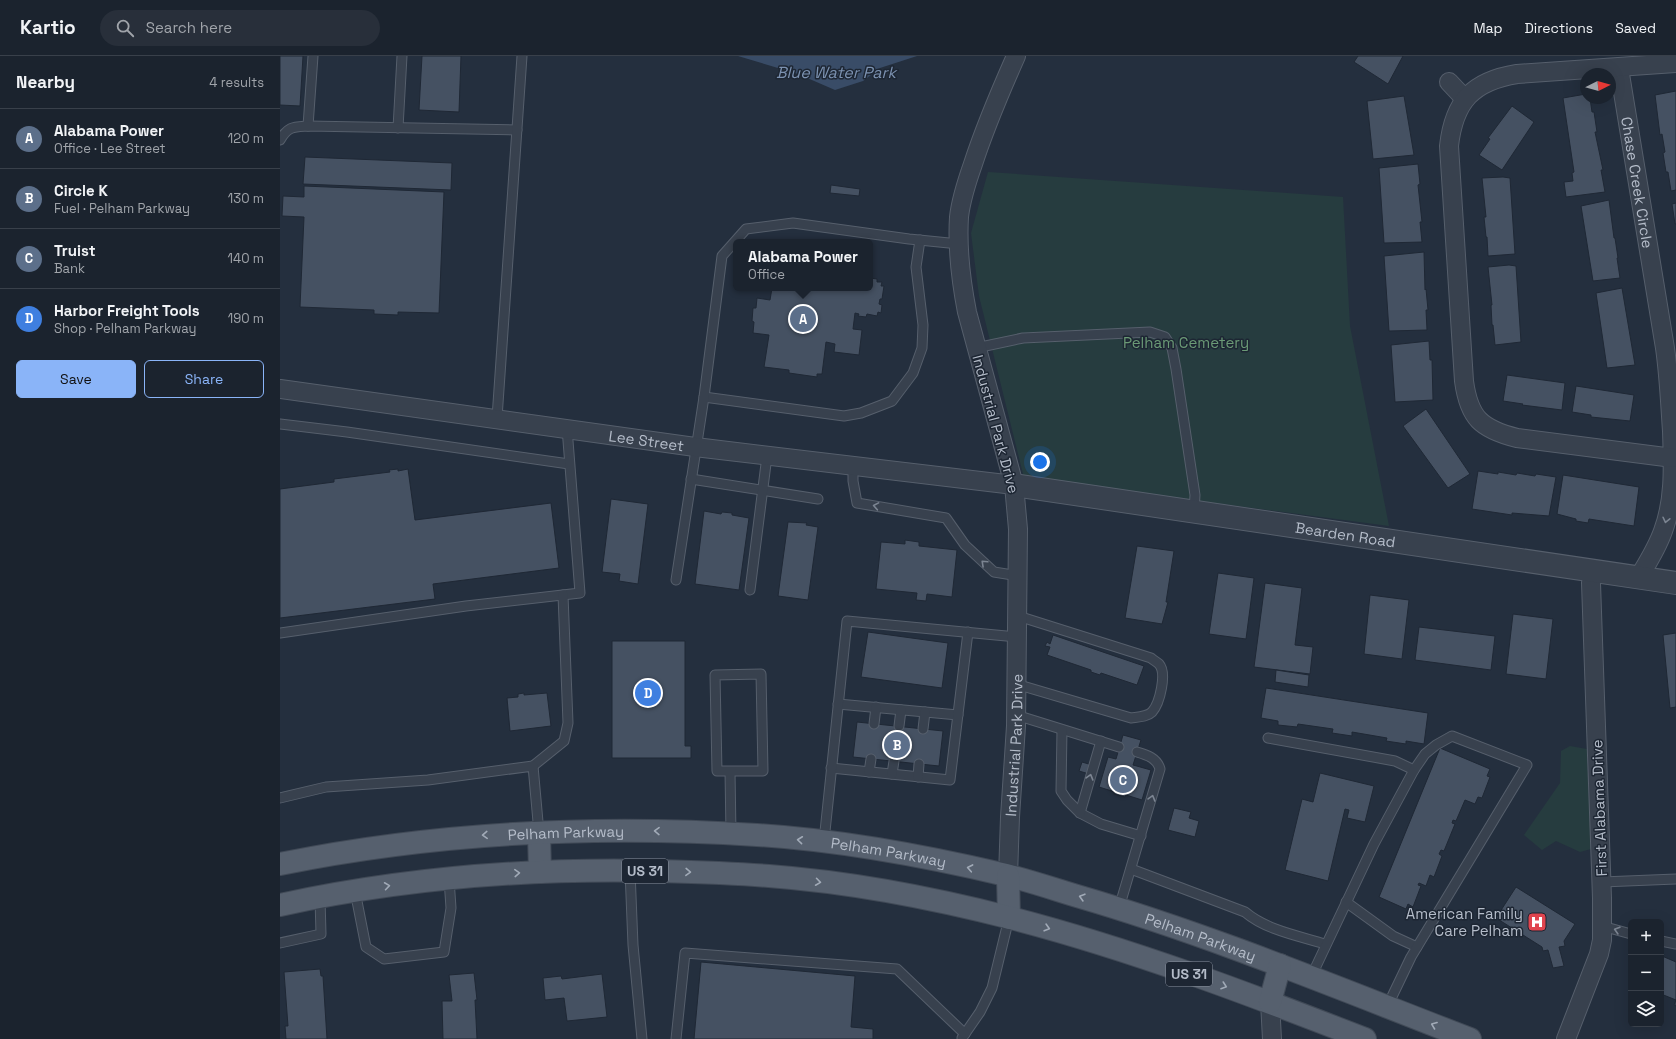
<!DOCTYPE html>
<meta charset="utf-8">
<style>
:root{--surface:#1b232e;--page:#282f3a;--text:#f1f3f6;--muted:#a0a4aa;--line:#39404a;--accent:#8ab4f8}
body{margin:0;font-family:"Space Grotesk",sans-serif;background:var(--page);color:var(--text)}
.controls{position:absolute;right:12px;bottom:12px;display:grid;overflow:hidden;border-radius:6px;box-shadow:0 4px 16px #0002}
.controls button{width:36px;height:36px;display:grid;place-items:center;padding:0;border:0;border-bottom:1px solid var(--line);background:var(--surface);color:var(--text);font:20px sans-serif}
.compass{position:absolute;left:1300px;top:12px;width:36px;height:36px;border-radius:50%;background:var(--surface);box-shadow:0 4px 16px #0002;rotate:84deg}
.you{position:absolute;left:760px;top:406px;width:14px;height:14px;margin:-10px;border:3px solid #fff;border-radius:50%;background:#1a73e8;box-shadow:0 0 0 6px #1a73e833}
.badge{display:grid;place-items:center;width:26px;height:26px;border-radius:50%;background:var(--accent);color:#fff;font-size:13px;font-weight:700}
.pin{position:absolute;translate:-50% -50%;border:2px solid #fff;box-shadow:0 1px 4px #0006}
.popup{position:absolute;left:453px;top:183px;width:140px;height:52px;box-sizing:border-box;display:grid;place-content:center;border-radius:6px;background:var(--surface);filter:drop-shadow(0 1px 3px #0005);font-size:13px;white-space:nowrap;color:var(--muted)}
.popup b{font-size:15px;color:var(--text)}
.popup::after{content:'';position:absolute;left:50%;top:100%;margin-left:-8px;border:8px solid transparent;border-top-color:var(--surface)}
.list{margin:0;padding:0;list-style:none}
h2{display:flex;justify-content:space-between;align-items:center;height:52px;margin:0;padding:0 16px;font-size:17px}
h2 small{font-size:13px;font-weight:400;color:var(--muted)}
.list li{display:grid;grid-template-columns:26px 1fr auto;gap:12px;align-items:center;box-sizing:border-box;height:60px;padding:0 16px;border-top:1px solid var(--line)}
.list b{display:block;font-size:15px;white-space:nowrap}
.list p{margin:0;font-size:13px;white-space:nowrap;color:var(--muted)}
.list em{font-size:13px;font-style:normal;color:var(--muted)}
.actions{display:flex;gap:8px;padding:12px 16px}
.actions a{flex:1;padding:9px 0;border:1px solid var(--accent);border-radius:6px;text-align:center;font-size:14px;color:var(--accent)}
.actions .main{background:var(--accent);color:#111}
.icon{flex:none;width:22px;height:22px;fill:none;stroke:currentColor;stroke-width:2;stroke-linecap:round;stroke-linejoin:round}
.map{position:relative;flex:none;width:1396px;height:983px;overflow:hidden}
header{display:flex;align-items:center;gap:24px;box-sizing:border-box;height:56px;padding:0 20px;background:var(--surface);border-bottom:1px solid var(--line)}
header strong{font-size:19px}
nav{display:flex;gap:22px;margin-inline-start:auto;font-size:14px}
.search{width:280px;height:36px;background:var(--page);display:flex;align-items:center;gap:10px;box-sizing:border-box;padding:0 14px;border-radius:22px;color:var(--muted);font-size:15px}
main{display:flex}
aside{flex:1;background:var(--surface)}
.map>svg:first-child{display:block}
.green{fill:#263c3f}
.water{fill:#394c67}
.building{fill:#455162;stroke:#1f2835}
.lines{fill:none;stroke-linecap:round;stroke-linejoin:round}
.service-casing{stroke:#565f6c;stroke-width:11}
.minor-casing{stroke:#565f6c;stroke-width:20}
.tertiary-casing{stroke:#565f6c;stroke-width:24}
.primary-casing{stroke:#414a57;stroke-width:24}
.service{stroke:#38414e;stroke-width:9}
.minor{stroke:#38414e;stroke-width:18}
.tertiary{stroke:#38414e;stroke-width:22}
.primary{stroke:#56606e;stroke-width:22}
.oneway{stroke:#7c8592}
.oneway2{stroke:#a1aab7}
.labels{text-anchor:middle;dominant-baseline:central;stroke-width:3;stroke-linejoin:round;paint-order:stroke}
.shield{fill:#1d2633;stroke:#878f9c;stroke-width:1}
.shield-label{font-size:14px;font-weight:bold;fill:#b4bcc9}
.street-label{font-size:15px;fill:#b4bcc9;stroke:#1d2633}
.park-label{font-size:15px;fill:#6b9a76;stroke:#1d2633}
.poi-label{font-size:15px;fill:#b4bcc9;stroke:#1d2633;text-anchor:end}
.water-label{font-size:16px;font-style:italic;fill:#7c92b1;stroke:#1d2633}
</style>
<header>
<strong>Kartio</strong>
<div class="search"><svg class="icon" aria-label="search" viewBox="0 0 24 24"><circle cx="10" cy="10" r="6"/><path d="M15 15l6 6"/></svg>Search here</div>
<nav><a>Map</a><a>Directions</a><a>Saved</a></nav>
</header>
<main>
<aside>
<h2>Nearby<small>4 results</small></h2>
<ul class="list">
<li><span class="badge" style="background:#5c6f8a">A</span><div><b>Alabama Power</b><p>Office · Lee Street</p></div><em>120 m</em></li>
<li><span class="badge" style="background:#5c6f8a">B</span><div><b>Circle K</b><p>Fuel · Pelham Parkway</p></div><em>130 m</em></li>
<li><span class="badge" style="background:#5c6f8a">C</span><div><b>Truist</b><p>Bank</p></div><em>140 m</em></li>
<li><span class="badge" style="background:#3f7fe0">D</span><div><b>Harbor Freight Tools</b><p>Shop · Pelham Parkway</p></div><em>190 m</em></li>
</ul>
<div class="actions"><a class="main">Save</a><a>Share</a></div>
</aside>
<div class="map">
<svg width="1396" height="983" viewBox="0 0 1396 983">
<rect width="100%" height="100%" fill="#242f3e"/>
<!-- green -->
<g class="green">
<path d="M708,116L1063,141L1070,270L1109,470L744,422L699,240L691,177Z"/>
<path d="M1290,690L1307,693L1311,793L1300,796L1276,785L1262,794L1244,779L1280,727L1281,695Z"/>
</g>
<!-- water -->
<path class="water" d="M458,0H637L600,12L583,25L555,34L518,18Z"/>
<!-- building -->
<g class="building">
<path d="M0,0H23L20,50L0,49Z"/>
<path d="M142,0H181L179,56L139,54Z"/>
<path d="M1078,0H1123L1108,28L1074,6Z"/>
<path d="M1396,35V134L1391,135L1388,116H1386L1383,97L1385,96L1382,78L1380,79L1375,39Z"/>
<path d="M1306,38V42H1310L1312,56H1314L1317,76H1315L1323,114H1321L1325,136L1286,141L1284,126L1293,125L1292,117L1294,116L1283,42Z"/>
<path d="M1124,40L1134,99L1093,103L1087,45Z"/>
<path d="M1232,50L1254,66L1222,114L1199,99L1210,83L1208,82Z"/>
<path d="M25,101L172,107L171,134L23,128Z"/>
<path d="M1138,108L1140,128L1138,129L1142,166H1140L1142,186L1104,187L1099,112Z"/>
<path d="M1223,121L1230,122L1235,198L1208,200L1207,181H1206L1204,161H1206L1202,122Z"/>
<path d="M551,129L580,133L579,140L550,137Z"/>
<path d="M24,130L164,136L159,257L118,256V259L94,258V254L20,251L24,161L2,160L3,140L24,141Z"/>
<path d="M1329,144L1334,182H1335L1338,202H1337L1340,222L1313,225L1301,150Z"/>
<path d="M1396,147V168H1395L1392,148Z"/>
<path d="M1144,196L1145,234L1146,233L1148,254H1146L1147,274L1109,275L1104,200Z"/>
<path d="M1229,209L1236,210L1241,286L1215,289L1213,269H1212L1211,249H1212L1208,211Z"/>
<path d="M590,222L597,223V226H602L601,230H604L602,243H600L599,248L602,249L601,257L598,256L597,260L587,258L586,261L578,260L579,258L575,257L573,273L582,274L579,299L554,296L555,288L546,286L542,318H537V321L509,317V314L484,311L489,279L473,277L474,266L472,265L473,252H476L477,242L490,244L492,232H590Z"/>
<path d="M1342,232L1355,309L1327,312L1316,237Z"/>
<path d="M1149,285L1150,304H1152L1153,344L1115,346L1111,289Z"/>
<path d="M1227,319L1285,327L1282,354L1242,349L1243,348L1223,345Z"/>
<path d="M1296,330L1354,339L1350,365L1311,361V359L1292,356Z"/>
<path d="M1146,353L1190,418L1168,432L1123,370Z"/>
<path d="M118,413V415L128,413L135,464L271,447L279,512L153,528L155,543L0,562V433L54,426V423L110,416L109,414Z"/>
<path d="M1198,415L1218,418V416L1236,419L1237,417L1255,420L1256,418L1276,421L1269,460L1232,457V459L1192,453Z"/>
<path d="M1283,419L1359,431L1354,470L1309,463L1308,467L1296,465V463L1277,458Z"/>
<path d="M331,443L368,448L358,528L339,525L340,518L322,516Z"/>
<path d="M424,455L441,458L442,456L452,457V459L469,462L459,534L415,528Z"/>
<path d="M508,466L527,467L526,469L538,471L528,544L498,540Z"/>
<path d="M625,484L639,486V490L677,494L672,541L647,538L646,545L636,544L637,537L596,533L601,486L625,488Z"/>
<path d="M857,490L894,495L886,546H888L882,568L845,562Z"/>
<path d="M938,517L974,522L966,583L929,578Z"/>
<path d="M985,527L1022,532L1015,589L1033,591L1030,618L974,611Z"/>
<path d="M1090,539L1129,544L1122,603L1084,598Z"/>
<path d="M1233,558L1273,563L1266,623L1226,618Z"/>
<path d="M1139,571L1215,580L1211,614L1135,604Z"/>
<path d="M588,576L668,587L662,632L581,621Z"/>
<path d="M1396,577V651L1390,652L1383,579Z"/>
<path d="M773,579L864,610L857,629L821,617L820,619L811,616V614L767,599L770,591L765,590L767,586L770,588Z"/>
<path d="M332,585H405V690H411V702H332Z"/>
<path d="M996,614L1029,619L1028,631L995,626Z"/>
<path d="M986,632L1148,657L1144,688L1126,685V688L1106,685L1107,682L1072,676V680L1052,677L1053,673L1018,668L1017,671L998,669V665L981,662Z"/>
<path d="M244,637V639L267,637L271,670L230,675L227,642L238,641V638Z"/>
<path d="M577,666L663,675L659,710L573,701Z"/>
<path d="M843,679L861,684L853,709L871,714L862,744L846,739L845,741L834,738L835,736L819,731L828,701L836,703Z"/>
<path d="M1160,692L1210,713L1207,720L1210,721L1202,742L1198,741L1195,748L1185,744L1176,765L1173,764L1172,767L1175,768L1164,795L1161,794L1159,798L1162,800L1154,821L1150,819L1146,830L1139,827L1138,829L1141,830L1133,851L1128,848L1126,853L1099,841Z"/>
<path d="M802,706L812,709L809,718L799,715Z"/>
<path d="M1040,717L1094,730L1085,766L1067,762L1069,754L1065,753L1048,825L1005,814L1022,743L1033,746Z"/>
<path d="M894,752L911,756L909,762L919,765L915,781L888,774Z"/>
<path d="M1236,831L1295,868L1284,885L1285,890L1279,891L1284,910L1273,912L1268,894L1263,895L1262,891L1216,862Z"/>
<path d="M1382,900L1396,906V950L1394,949L1396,944L1381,938Z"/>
<path d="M421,906L575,920L571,971L593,973V983H414Z"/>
<path d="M40,913L41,920H43L47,983H6L5,970H8L4,916Z"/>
<path d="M194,917L197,944H195L197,983H163L162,945H172L169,919Z"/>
<path d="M322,918L327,961L287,965L284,942L265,944L263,922L281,920L282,923Z"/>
</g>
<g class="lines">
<!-- service casing -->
<g class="service-casing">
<g id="service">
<path d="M28,70L33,0"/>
<path d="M118,72L122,0"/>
<path d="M0,84C8,70 14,71 28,70L237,74"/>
<path d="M696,292L743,282L870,276L885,281L892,292L896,313L915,439L914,456"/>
<path d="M424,341L564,360L581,357L612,345L633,317L642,292L643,269L636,211L640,184"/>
<path d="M217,362L242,0"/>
<path d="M0,368L67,376L289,408"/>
<path d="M573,411V425L577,447L666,462L685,489L714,516L739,520"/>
<path d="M411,423L538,443"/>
<path d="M396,524L424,341L442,200L466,173L513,167L629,183L679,188"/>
<path d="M470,534L487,400"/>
<path d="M0,577L186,550L300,537L287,372"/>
<path d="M736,628L851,662C858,661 867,661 872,656C880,647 887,617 879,608C877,606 873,604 871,602L738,560"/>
<path d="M558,648L678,659"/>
<path d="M736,659L839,691"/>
<path d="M594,668L596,651"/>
<path d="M619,670L621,654"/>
<path d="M643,673L645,656"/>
<path d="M782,674L781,735L787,744L800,757L821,768L861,780"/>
<path d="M988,682L1115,705L1134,714"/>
<path d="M253,710L284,685L288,667L283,539"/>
<path d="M551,712L670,724L688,576"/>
<path d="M450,715H437L435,619L481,618L483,715H450L451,778"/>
<path d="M589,716L591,703"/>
<path d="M612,718L614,705"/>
<path d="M638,721L639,708"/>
<path d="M0,742L46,731L148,724L253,710L259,777"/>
<path d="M800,757L821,685"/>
<path d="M544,785L567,565L737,581"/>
<path d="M851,813L965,856C986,874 1019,880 1045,888"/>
<path d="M350,815L353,889L362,983"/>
<path d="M1322,826L1396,823"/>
<path d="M75,835L86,891L104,903L164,896L171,852L169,823"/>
<path d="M1066,846L1113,880L1137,891"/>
<path d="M839,852L880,713C877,702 867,699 857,696"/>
<path d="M1322,870L1351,878"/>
<path d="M1381,885L1396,888"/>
<path d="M0,887L41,878L40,842"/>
<path d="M1031,921L1094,788L1134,714L1145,698L1156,689L1172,680L1247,709L1131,901L1107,951"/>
<path d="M682,982L700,956L712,932L729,862"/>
<path d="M396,983L405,897L617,913L685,978"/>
</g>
</g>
<!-- minor casing -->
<g class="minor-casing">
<g id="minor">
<path id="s1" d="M1339,12L1385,292C1389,320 1390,347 1392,375C1393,408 1395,443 1383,475C1377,492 1368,506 1359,521"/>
<path d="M1169,26L1185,43"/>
<path id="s2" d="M0,333L415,391L734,429"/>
<path d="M1393,402L1237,382C1201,373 1189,362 1184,325L1169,90C1174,45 1193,25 1237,18L1396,7"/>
<path id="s3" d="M728,820L730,761L736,670L738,473L734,429L687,256C681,225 677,193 679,161C681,143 687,125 693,108C705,71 720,36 736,0"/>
<path d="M990,946L992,983"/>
<path d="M1286,983L1319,898L1322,884V842L1311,527L1313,514"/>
</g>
</g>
<!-- tertiary casing -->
<g class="tertiary-casing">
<g id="tertiary">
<path id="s4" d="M734,429L1396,527"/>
</g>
</g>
<!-- primary casing -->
<g class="primary-casing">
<g id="primary">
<path d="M259,777L260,816"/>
<path id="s5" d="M0,808C157,776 318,769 477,779C561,784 645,800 726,819C750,825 774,833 797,840C931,879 1060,933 1190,983"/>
<path d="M728,820L729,862"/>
<path d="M0,849C124,822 251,812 377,815C414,816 452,817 489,820C569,826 653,842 731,862C851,893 969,938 1085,983"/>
<path d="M990,946L1000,909"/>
</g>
</g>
<!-- service -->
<use href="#service" class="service"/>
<!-- minor -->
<use href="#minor" class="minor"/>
<!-- tertiary -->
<use href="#tertiary" class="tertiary"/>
<!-- primary -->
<use href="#primary" class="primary"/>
</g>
<!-- one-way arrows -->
<defs><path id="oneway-chevron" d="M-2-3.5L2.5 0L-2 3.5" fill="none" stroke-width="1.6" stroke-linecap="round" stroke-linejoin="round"/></defs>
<g class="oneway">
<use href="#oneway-chevron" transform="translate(596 450) rotate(-170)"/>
<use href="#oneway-chevron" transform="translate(1386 464) rotate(103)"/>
<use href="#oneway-chevron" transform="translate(704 507) rotate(-137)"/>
<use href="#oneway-chevron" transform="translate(810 721) rotate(-74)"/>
<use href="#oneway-chevron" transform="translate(872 742) rotate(-74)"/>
<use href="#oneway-chevron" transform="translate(1337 874) rotate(-164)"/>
</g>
<g class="oneway2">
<use href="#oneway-chevron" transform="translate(377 775) rotate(-179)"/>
<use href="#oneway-chevron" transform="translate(205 779) rotate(177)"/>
<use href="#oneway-chevron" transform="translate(520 784) rotate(-174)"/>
<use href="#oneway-chevron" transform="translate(690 812) rotate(-169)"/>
<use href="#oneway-chevron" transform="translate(408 816) rotate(2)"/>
<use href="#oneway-chevron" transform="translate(237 817) rotate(-3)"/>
<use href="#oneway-chevron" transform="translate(538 826) rotate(8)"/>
<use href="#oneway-chevron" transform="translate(107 830) rotate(-8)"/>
<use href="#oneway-chevron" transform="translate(802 841) rotate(-164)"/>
<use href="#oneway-chevron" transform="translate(767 872) rotate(16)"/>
<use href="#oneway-chevron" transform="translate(944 930) rotate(19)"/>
<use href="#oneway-chevron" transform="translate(1154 969) rotate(-159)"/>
</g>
<!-- icons -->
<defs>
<g id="hospital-square" transform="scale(1)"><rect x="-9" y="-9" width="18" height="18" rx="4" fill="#e0444e" stroke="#1d2633"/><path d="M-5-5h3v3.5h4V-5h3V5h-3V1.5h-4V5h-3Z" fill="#fff"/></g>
</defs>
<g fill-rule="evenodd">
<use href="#hospital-square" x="1257" y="866"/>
</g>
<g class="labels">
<!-- shield labels -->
<g class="shield">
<rect x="342" y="803" width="46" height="24" rx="3"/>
<rect x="886" y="906" width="46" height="24" rx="3"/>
</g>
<g class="shield-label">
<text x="365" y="815">US 31</text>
<text x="909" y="918">US 31</text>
</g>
<!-- street labels -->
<g class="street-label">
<text stroke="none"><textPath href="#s1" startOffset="116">Chase Creek Circle</textPath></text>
<text transform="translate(716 368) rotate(75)">Industrial Park Drive</text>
<text stroke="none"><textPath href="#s2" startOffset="370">Lee Street</textPath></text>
<text stroke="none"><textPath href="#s4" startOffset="335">Bearden Road</textPath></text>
<text stroke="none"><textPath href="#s3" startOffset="131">Industrial Park Drive</textPath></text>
<text transform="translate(1319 752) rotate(-92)">First Alabama Drive</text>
<text stroke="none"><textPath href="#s5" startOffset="288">Pelham Parkway</textPath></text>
<text stroke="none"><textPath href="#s5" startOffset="612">Pelham Parkway</textPath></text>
<text stroke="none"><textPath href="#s5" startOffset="936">Pelham Parkway</textPath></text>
</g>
<!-- park labels -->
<g class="park-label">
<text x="906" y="286">Pelham Cemetery</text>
</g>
<!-- poi labels -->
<g class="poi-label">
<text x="1243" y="857">American Family<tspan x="1243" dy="17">Care Pelham</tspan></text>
</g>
<!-- water labels -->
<g class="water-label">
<text x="556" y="16">Blue Water Park</text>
</g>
</g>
</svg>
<div class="controls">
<button>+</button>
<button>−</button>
<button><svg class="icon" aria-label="layers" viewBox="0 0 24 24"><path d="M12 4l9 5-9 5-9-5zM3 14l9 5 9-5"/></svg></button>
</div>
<svg class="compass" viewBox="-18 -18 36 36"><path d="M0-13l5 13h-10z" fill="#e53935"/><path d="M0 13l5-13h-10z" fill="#a0a4aa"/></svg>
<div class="you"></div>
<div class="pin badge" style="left:523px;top:263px;background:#5c6f8a">A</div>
<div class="popup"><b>Alabama Power</b>Office</div>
<div class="pin badge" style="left:617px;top:689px;background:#5c6f8a">B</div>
<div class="pin badge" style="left:843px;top:724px;background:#5c6f8a">C</div>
<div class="pin badge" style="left:368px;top:637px;background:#3f7fe0">D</div>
</div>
</main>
